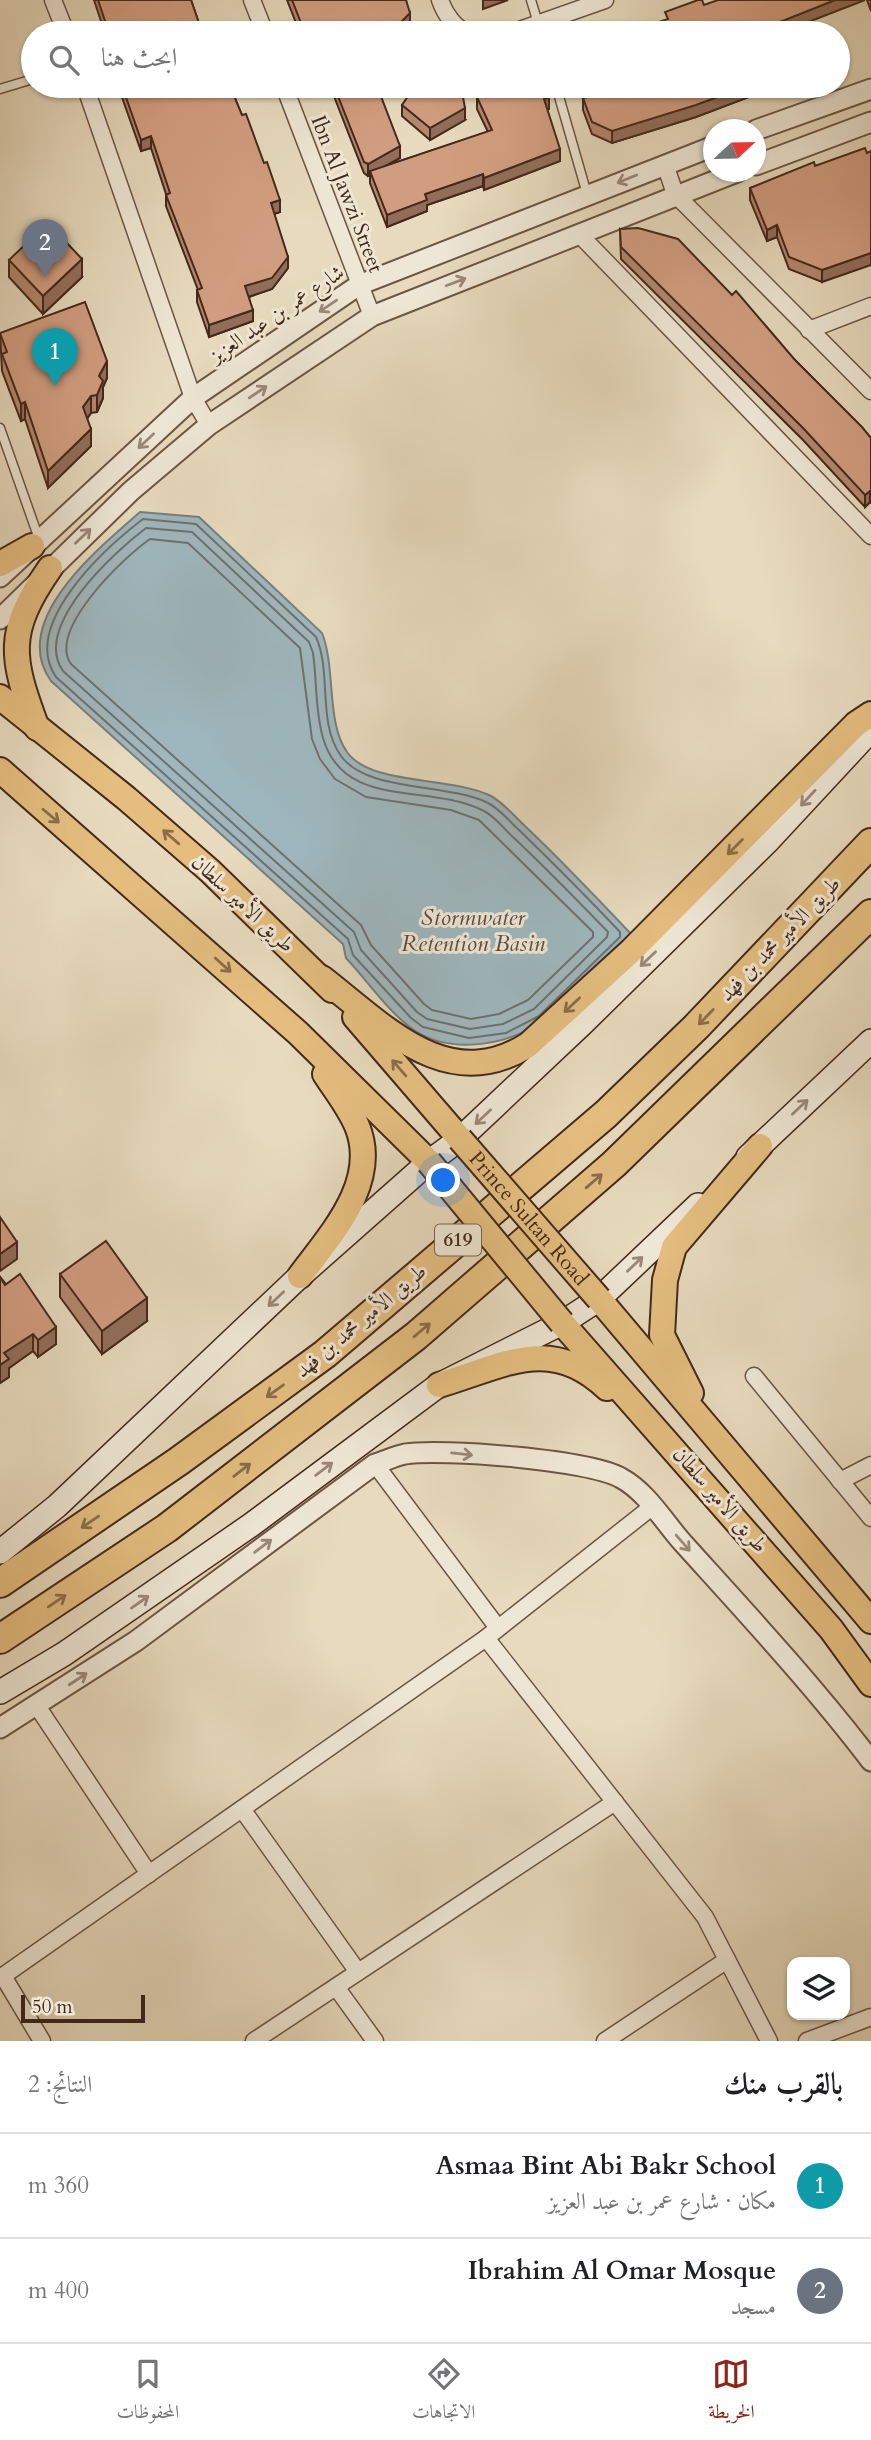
<!DOCTYPE html>
<html lang="ar">
<meta charset="utf-8">
<style>
:root{--surface:#fff;--page:#f2f2f2;--text:#202124;--muted:#757577;--line:#e0e0e0;--accent:#8f2418}
body{margin:0;font-family:Cardo,Amiri,serif;background:var(--page);color:var(--text);direction:rtl}
.controls{position:absolute;right:21px;bottom:21px;display:grid;overflow:hidden;border-radius:14px;box-shadow:0 2px 5px #0004}
.controls button{width:63px;height:63px;display:grid;place-items:center;padding:0;border:0;border-bottom:2px solid var(--line);background:var(--surface);color:var(--text);font:35px sans-serif}
.compass{position:absolute;left:703px;top:119px;width:63px;height:63px;border-radius:50%;background:var(--surface);box-shadow:0 2px 5px #0004;rotate:68deg}
.scale{position:absolute;left:21px;bottom:18px;width:124px;box-sizing:border-box;padding-left:7px;border:4px solid #44291b;border-top:0;font-size:19px;line-height:24px;white-space:nowrap;color:#44291b;-webkit-text-stroke:5px #efe7d5;paint-order:stroke}
.you{position:absolute;left:444px;top:1181px;width:24px;height:24px;margin:-18px;border:5px solid #fff;border-radius:50%;background:#1a73e8;box-shadow:0 0 0 10px #1a73e833}
.badge{display:grid;place-items:center;width:46px;height:46px;border-radius:50%;background:var(--accent);color:#fff;font-size:23px;font-weight:700}
.pin{position:absolute;translate:-50% -58px;filter:drop-shadow(0 2px 4px #0008)}
.pin::after{content:'';position:absolute;top:37px;width:24px;height:21px;background:inherit;clip-path:polygon(0 0,100% 0,50% 100%)}
.list{margin:0;padding:0;list-style:none}
h2{display:flex;justify-content:space-between;align-items:center;height:91px;margin:0;padding:0 28px;font-size:30px}
h2 small{font-size:23px;font-weight:400;color:var(--muted)}
.list li{display:grid;grid-template-columns:46px 1fr auto;gap:21px;align-items:center;box-sizing:border-box;height:105px;padding:0 28px;border-top:2px solid var(--line)}
.list b{display:block;font-size:26px;white-space:nowrap}
.list p{margin:0;font-size:23px;white-space:nowrap;color:var(--muted)}
.list em{font-size:23px;font-style:normal;color:var(--muted)}
.icon{flex:none;width:38px;height:38px;fill:none;stroke:currentColor;stroke-width:2;stroke-linecap:round;stroke-linejoin:round}
.map{position:relative;flex:none;width:871px;height:2041px;overflow:hidden;direction:ltr}
.search{position:absolute;background:var(--surface);box-shadow:0 2px 5px #0004;left:21px;right:21px;top:21px;height:77px;display:flex;align-items:center;gap:18px;box-sizing:border-box;padding:0 24px;border-radius:38px;color:var(--muted);font-size:26px}
.sheet{height:301px;background:var(--surface)}
nav{display:flex;justify-content:space-around;align-items:center;box-sizing:border-box;height:98px;border-top:2px solid var(--line);background:var(--surface);font-size:19px;color:var(--muted)}
nav a{display:grid;justify-items:center;gap:4px}
nav .on{color:var(--accent)}
.map>svg:first-child{display:block}
.water{fill:#9eb7be;stroke:#7a7e7d;stroke-width:2}
.lines{fill:none;stroke-linecap:round;stroke-linejoin:round}
.shore{stroke:#71706c;stroke-width:2}
.service-casing{stroke:#6d5544;stroke-width:11}
.minor-casing{stroke:#6d5544;stroke-width:19}
.tertiary-casing{stroke:#6d5544;stroke-width:23}
.secondary-casing{stroke:#44291b;stroke-width:26}
.primary-casing{stroke:#44291b;stroke-width:28}
.motorway-casing{stroke:#44291b;stroke-width:32}
.service{stroke:#efe7d5;stroke-width:8}
.minor{stroke:#efe7d5;stroke-width:16}
.tertiary{stroke:#efe7d5;stroke-width:19}
.secondary{stroke:#efe7d5;stroke-width:23}
.primary{stroke:#e4bd7f;stroke-width:24}
.motorway{stroke:#e4bd7f;stroke-width:28}
.primary-bridge-casing{stroke:#44291b;stroke-width:28;stroke-linecap:butt}
.primary-bridge{stroke:#e4bd7f;stroke-width:24}
.wall{fill:#b4876e;stroke:#44291b;stroke-width:2}
.shaded-wall{fill:#926e5a;stroke:#44291b;stroke-width:2}
.building{fill:#d19d80;stroke:#44291b;stroke-width:2}
.oneway{stroke:#9a8878}
.oneway2{stroke:#8c6c48}
.labels{text-anchor:middle;dominant-baseline:central;stroke-width:6;stroke-linejoin:round;paint-order:stroke}
.shield{fill:#efe7d5;stroke:#776253;stroke-width:2}
.shield-label{font-size:19px;font-weight:bold;fill:#44291b}
.street-label{font-size:21px;fill:#44291b;stroke:#efe7d5}
.water-label{font-size:23px;font-style:italic;fill:#5a4c44;stroke:#efe7d5}
</style>
<div class="map">
<svg width="871" height="2041" viewBox="0 0 871 2041">
<rect width="100%" height="100%" fill="#e7dabe"/>
<filter id="stains"><feTurbulence type="fractalNoise" baseFrequency=".00286" numOctaves="4"/><feColorMatrix values="0 0 0 0 .2 0 0 0 0 .09 0 0 0 0 .02 0 0 0 .5 -.17"/></filter>
<radialGradient id="worn" r=".72"><stop offset=".6" stop-color="#630" stop-opacity="0"/><stop offset="1" stop-color="#630" stop-opacity=".3"/></radialGradient>
<!-- water -->
<path class="water" d="M140,512L199,517L322,633C336,668 326,723 347,752C371,786 451,776 491,796C504,803 516,818 527,828C563,862 597,898 632,935L526,1031C494,1046 450,1052 417,1032C390,1015 368,981 346,958L343,944L51,681C8,621 99,548 140,512Z"/>
<g class="lines">
<!-- shore -->
<g class="shore">
<path d="M143,519L196,524L316,637C332,673 317,723 341,756C367,792 444,783 486,802C498,807 508,820 518,829C553,863 587,897 620,932V937L539,1016L506,1033L469,1038L423,1027L411,1018L353,955L348,939L56,677C20,625 105,548 143,519Z"/>
<path d="M146,528L192,532L309,642L313,653C317,680 315,711 323,738C344,810 428,783 482,810C494,815 504,829 514,838C546,868 577,900 608,932L607,937L534,1009L503,1024L470,1029L427,1019L417,1012L361,950L354,932L63,671C32,627 113,553 146,528Z"/>
<path d="M150,539L188,543L300,648L312,739L320,759L335,779L366,797L451,810L479,820L593,932V937L528,1000L499,1014L471,1019L432,1010L424,1004L371,945L361,925L71,664C47,630 124,557 150,539Z"/>
</g>
<!-- service casing -->
<g class="service-casing">
<g id="service">
<path d="M531,0L541,33"/>
<path d="M556,86L587,194"/>
<path d="M0,89L33,79"/>
<path d="M0,428L39,539"/>
</g>
</g>
<!-- minor casing -->
<g class="minor-casing">
<g id="minor">
<path d="M53,0L66,33"/>
<path d="M252,0L265,33"/>
<path d="M440,0C445,14 455,29 469,33"/>
<path d="M511,33L605,0"/>
<path d="M85,86L193,398L209,425"/>
<path d="M284,86L372,316"/>
<path d="M665,164L675,194L871,391"/>
<path d="M580,235L871,536"/>
<path d="M809,330L871,306"/>
<path d="M754,1376L871,1518"/>
<path d="M375,1464L498,1628"/>
<path d="M840,1481L871,1465"/>
<path d="M486,1638L705,1917L769,2041"/>
<path d="M37,1706L149,1874"/>
<path d="M242,1809L358,1972"/>
<path d="M3,1976L42,2041"/>
<path d="M0,1978L486,1638L653,1506"/>
<path d="M336,1987L375,2041"/>
<path d="M254,2041L615,1802"/>
<path d="M605,2041L727,1960"/>
<path d="M807,2041L871,2017"/>
</g>
</g>
<!-- tertiary casing -->
<g class="tertiary-casing">
<g id="tertiary">
<path d="M756,130L871,89"/>
<path d="M756,165L871,122"/>
<path d="M0,577L193,398L359,285L714,146"/>
<path d="M0,619L131,491L209,425L372,316L737,172"/>
<path d="M0,1728L136,1641L375,1464C385,1461 395,1456 405,1454C442,1448 590,1460 621,1478C647,1492 664,1522 683,1543C748,1615 813,1685 871,1761"/>
</g>
</g>
<!-- secondary casing -->
<g class="secondary-casing">
<g id="secondary">
<path d="M748,1157L871,1041"/>
<path d="M0,1552L57,1506L300,1276L429,1162L460,1139L582,1024L769,840L871,730"/>
<path d="M0,1692L64,1654L251,1525L439,1385L562,1323L599,1299L698,1205"/>
</g>
</g>
<!-- primary casing -->
<g class="primary-casing">
<g id="primary">
<path d="M0,564L32,546"/>
<path d="M0,697L126,798L210,871L332,990"/>
<path d="M37,728C11,658 5,633 50,568"/>
<path d="M0,770L298,1033L429,1162"/>
<path d="M322,978C384,1026 447,1096 528,1045L632,950L856,724L871,714"/>
<path d="M355,1017L460,1139"/>
<path d="M300,1276C331,1234 380,1182 357,1126C349,1107 336,1091 325,1074"/>
<path d="M599,1299L871,1621"/>
<path d="M562,1323L831,1629L871,1684"/>
<path d="M439,1385C504,1366 550,1334 607,1388"/>
<path d="M691,1393L662,1335L665,1280L674,1247L760,1146"/>
</g>
</g>
<!-- motorway casing -->
<g class="motorway-casing">
<g id="motorway">
<path d="M0,1583L179,1461L325,1354L606,1114L696,1027L871,843"/>
<path d="M0,1639L167,1528L416,1336L614,1164L871,914"/>
</g>
</g>
<!-- service -->
<use href="#service" class="service"/>
<!-- minor -->
<use href="#minor" class="minor"/>
<!-- tertiary -->
<use href="#tertiary" class="tertiary"/>
<!-- secondary -->
<use href="#secondary" class="secondary"/>
<!-- primary -->
<use href="#primary" class="primary"/>
<!-- motorway -->
<use href="#motorway" class="motorway"/>
<!-- primary-bridge casing -->
<g class="primary-bridge-casing">
<g id="primary-bridge">
<path id="s1" d="M460,1139L599,1299"/>
<path d="M429,1162L562,1323"/>
</g>
</g>
<!-- primary-bridge -->
<use href="#primary-bridge" class="primary-bridge"/>
</g>
<!-- wall -->
<g class="wall">
<path d="M94,0H191L200,26L209,33H105Z"/>
<path d="M287,0H406L410,25L403,32V33H300Z"/>
<path d="M867,0H871V11Z"/>
<path d="M118,86H230L280,212L274,214L288,268L272,289L249,297L253,321L209,337L197,302V290H198L166,206V194L151,148L141,151Z"/>
<path d="M330,86H383L378,88L400,158L385,166L488,132L477,109V97L549,109H547L560,161L484,190L483,186L427,205V211L387,227L370,183V175L368,176L364,173Z"/>
<path d="M578,86H778L696,117L612,143L592,134L583,110V99Z"/>
<path d="M402,105L465,120L430,140L402,116Z"/>
<path d="M867,153L822,282L789,269L777,237L767,241L750,200V188L815,166Z"/>
<path d="M620,229L795,360L871,438V503L870,502L865,507L803,440L621,259Z"/>
<path d="M9,260L82,277L43,314L9,277Z"/>
<path d="M0,333L107,378L103,387V398L97,412L91,413L87,419L91,446L48,488L25,419L21,421L2,371Z"/>
<path d="M60,1274L147,1321L102,1354L60,1297Z"/>
<path d="M0,1277L56,1344L38,1357L33,1351L9,1368V1377L0,1383Z"/>
</g>
<!-- shaded-wall -->
<g class="shaded-wall">
<path d="M483,0H508L483,9Z"/>
<path d="M835,0H865L780,33H767V27Z"/>
<path d="M410,13V25L402,33L400,23Z"/>
<path d="M747,86H778L696,117L612,143V131Z"/>
<path d="M549,97V109L544,111V99Z"/>
<path d="M465,108V120L430,140V128Z"/>
<path d="M151,136V148L141,151V140Z"/>
<path d="M400,146V158L371,174L370,171V175L368,176V164Z"/>
<path d="M560,149V161L484,190V178Z"/>
<path d="M483,174V186L427,205V211L387,227V215L425,194Z"/>
<path d="M280,200V212L271,215V203Z"/>
<path d="M777,225V237L767,241V230Z"/>
<path d="M871,253V265L822,282V270Z"/>
<path d="M288,257V268L272,289L245,298V286Z"/>
<path d="M82,259V277L43,314V296Z"/>
<path d="M253,310V321L209,337V325Z"/>
<path d="M107,361V378L103,387V398L97,412V395L99,376Z"/>
<path d="M91,396V413L83,424V407Z"/>
<path d="M25,402V419L21,421V404Z"/>
<path d="M91,429V446L48,488V471Z"/>
<path d="M870,491V502L865,507V495Z"/>
<path d="M17,1242V1259L0,1271V1254Z"/>
<path d="M147,1298V1321L102,1354V1331Z"/>
<path d="M56,1327V1344L38,1357V1340Z"/>
<path d="M33,1334V1351L9,1368V1377L0,1383V1365L4,1353Z"/>
</g>
<!-- building -->
<g class="building">
<path d="M98,0H191L200,26L206,23L209,33H109Z"/>
<path d="M292,0H406L410,13L400,23L403,33H305Z"/>
<path d="M698,0H702L704,5L718,0H835L767,27L769,33H626L668,19L665,12Z"/>
<path d="M608,28L610,33H595Z"/>
<path d="M122,86H230L242,115L246,114L264,163L267,162L280,200L271,203L288,257L272,278L245,286L253,310L209,325L197,290L202,288L166,195L170,193L151,136L141,140Z"/>
<path d="M334,86H377L400,146L368,164L364,162Z"/>
<path d="M415,86H461L465,108L430,128L402,105Z"/>
<path d="M480,86H545L549,97L544,99L560,149L484,178L483,174L425,194L427,200L387,215L370,171L492,130L477,97Z"/>
<path d="M582,86H747L696,105L612,131L592,122L583,98L587,97Z"/>
<path d="M865,148L867,153L871,151V253L822,270L789,257L777,225L767,230L750,188L814,162L815,166Z"/>
<path d="M48,223L82,259L43,296L9,260Z"/>
<path d="M638,228L678,239L732,295L736,291L795,360L862,427L871,438V491H870L865,495L803,428L621,247L620,229Z"/>
<path d="M85,302L107,361L99,376L103,381L97,395L91,396L83,407L91,429L48,471L25,402L21,404L2,354L7,352L0,333Z"/>
<path d="M0,1217L17,1242L0,1254Z"/>
<path d="M106,1241L147,1298L102,1331L60,1274Z"/>
<path d="M20,1274L56,1327L38,1340L33,1334L4,1353L9,1359L0,1365V1277L5,1285Z"/>
</g>
<!-- one-way arrows -->
<defs><path id="oneway-shaft" d="M-6 0H5M1.5-3L5.5 0L1.5 3" fill="none" stroke-width="1.6" stroke-linecap="round" stroke-linejoin="round" transform="scale(1.75)"/></defs>
<g class="oneway">
<use href="#oneway-shaft" transform="translate(627 179) rotate(158)"/>
<use href="#oneway-shaft" transform="translate(456 282) rotate(-21)"/>
<use href="#oneway-shaft" transform="translate(328 306) rotate(146)"/>
<use href="#oneway-shaft" transform="translate(258 392) rotate(-34)"/>
<use href="#oneway-shaft" transform="translate(146 441) rotate(137)"/>
<use href="#oneway-shaft" transform="translate(83 536) rotate(-44)"/>
<use href="#oneway-shaft" transform="translate(808 798) rotate(133)"/>
<use href="#oneway-shaft" transform="translate(648 959) rotate(136)"/>
<use href="#oneway-shaft" transform="translate(800 1107) rotate(-43)"/>
<use href="#oneway-shaft" transform="translate(483 1117) rotate(137)"/>
<use href="#oneway-shaft" transform="translate(635 1264) rotate(-44)"/>
<use href="#oneway-shaft" transform="translate(276 1299) rotate(137)"/>
<use href="#oneway-shaft" transform="translate(462 1454) rotate(6)"/>
<use href="#oneway-shaft" transform="translate(324 1469) rotate(-37)"/>
<use href="#oneway-shaft" transform="translate(683 1543) rotate(49)"/>
<use href="#oneway-shaft" transform="translate(263 1546) rotate(-37)"/>
<use href="#oneway-shaft" transform="translate(140 1602) rotate(-35)"/>
<use href="#oneway-shaft" transform="translate(78 1679) rotate(-33)"/>
</g>
<g class="oneway2">
<use href="#oneway-shaft" transform="translate(51 816) rotate(40)"/>
<use href="#oneway-shaft" transform="translate(171 837) rotate(-139)"/>
<use href="#oneway-shaft" transform="translate(735 847) rotate(135)"/>
<use href="#oneway-shaft" transform="translate(223 965) rotate(42)"/>
<use href="#oneway-shaft" transform="translate(572 1005) rotate(137)"/>
<use href="#oneway-shaft" transform="translate(706 1017) rotate(134)"/>
<use href="#oneway-shaft" transform="translate(399 1068) rotate(-131)"/>
<use href="#oneway-shaft" transform="translate(594 1181) rotate(-41)"/>
<use href="#oneway-shaft" transform="translate(422 1330) rotate(-40)"/>
<use href="#oneway-shaft" transform="translate(275 1391) rotate(144)"/>
<use href="#oneway-shaft" transform="translate(242 1470) rotate(-38)"/>
<use href="#oneway-shaft" transform="translate(90 1522) rotate(146)"/>
<use href="#oneway-shaft" transform="translate(57 1601) rotate(-34)"/>
</g>
<g class="labels">
<!-- shield labels -->
<rect class="shield" x="435" y="1224.5" width="46" height="31" rx="5"/>
<g class="shield-label">
<text x="458" y="1240">619</text>
</g>
<!-- street labels -->
<g class="street-label">
<text transform="translate(347 194) rotate(69)">Ibn Al Jawzi Street</text>
<text transform="translate(277 314) rotate(-34)">شارع عمر بن عبد العزيز</text>
<text transform="translate(243 904) rotate(43)">طريق الأمير سلطان</text>
<text transform="translate(780 939) rotate(-46)">طريق الأمير محمد بن فهد</text>
<text stroke="none"><textPath href="#s1" startOffset="105">Prince Sultan Road</textPath></text>
<text transform="translate(361 1321) rotate(-40)">طريق الأمير محمد بن فهد</text>
<text transform="translate(720 1500) rotate(49)">طريق الأمير سلطان</text>
</g>
<!-- water labels -->
<g class="water-label">
<text x="473" y="917">Stormwater<tspan x="473" dy="26">Retention Basin</tspan></text>
</g>
</g>
<rect width="100%" height="100%" filter="url(#stains)"/>
<rect width="100%" height="100%" fill="url(#worn)"/>
</svg>
<div class="controls">
<button><svg class="icon" aria-label="layers" viewBox="0 0 24 24"><path d="M12 4l9 5-9 5-9-5zM3 14l9 5 9-5"/></svg></button>
</div>
<svg class="compass" viewBox="-18 -18 36 36"><path d="M0-13l5 13h-10z" fill="#e53935"/><path d="M0 13l5-13h-10z" fill="#757577"/></svg>
<div class="scale">50 m</div>
<div class="you"></div>
<div class="pin badge" style="left:55px;top:386px;background:#0f9aa8">1</div>
<div class="pin badge" style="left:45px;top:277px;background:#6b7280">2</div>
<div class="search"><svg class="icon" aria-label="search" viewBox="0 0 24 24"><circle cx="10" cy="10" r="6"/><path d="M15 15l6 6"/></svg>ابحث هنا</div>
</div>
<section class="sheet">
<h2>بالقرب منك<small>النتائج: 2</small></h2>
<ul class="list">
<li><span class="badge" style="background:#0f9aa8">1</span><div><b>Asmaa Bint Abi Bakr School</b><p>مكان · شارع عمر بن عبد العزيز</p></div><em>360 m</em></li>
<li><span class="badge" style="background:#6b7280">2</span><div><b>Ibrahim Al Omar Mosque</b><p>مسجد</p></div><em>400 m</em></li>
</ul>
</section>
<nav>
<a class="on"><svg class="icon" aria-label="map" viewBox="0 0 24 24"><path d="M3 6l6-2 6 2 6-2v14l-6 2-6-2-6 2zM9 4v14M15 6v14"/></svg>الخريطة</a>
<a><svg class="icon" aria-label="directions" viewBox="0 0 24 24"><path d="M12 3l9 9-9 9-9-9zM9 14v-3h6M13 9l2 2-2 2"/></svg>الاتجاهات</a>
<a><svg class="icon" aria-label="saved" viewBox="0 0 24 24"><path d="M7 4h10v16l-5-4-5 4z"/></svg>المحفوظات</a>
</nav>
